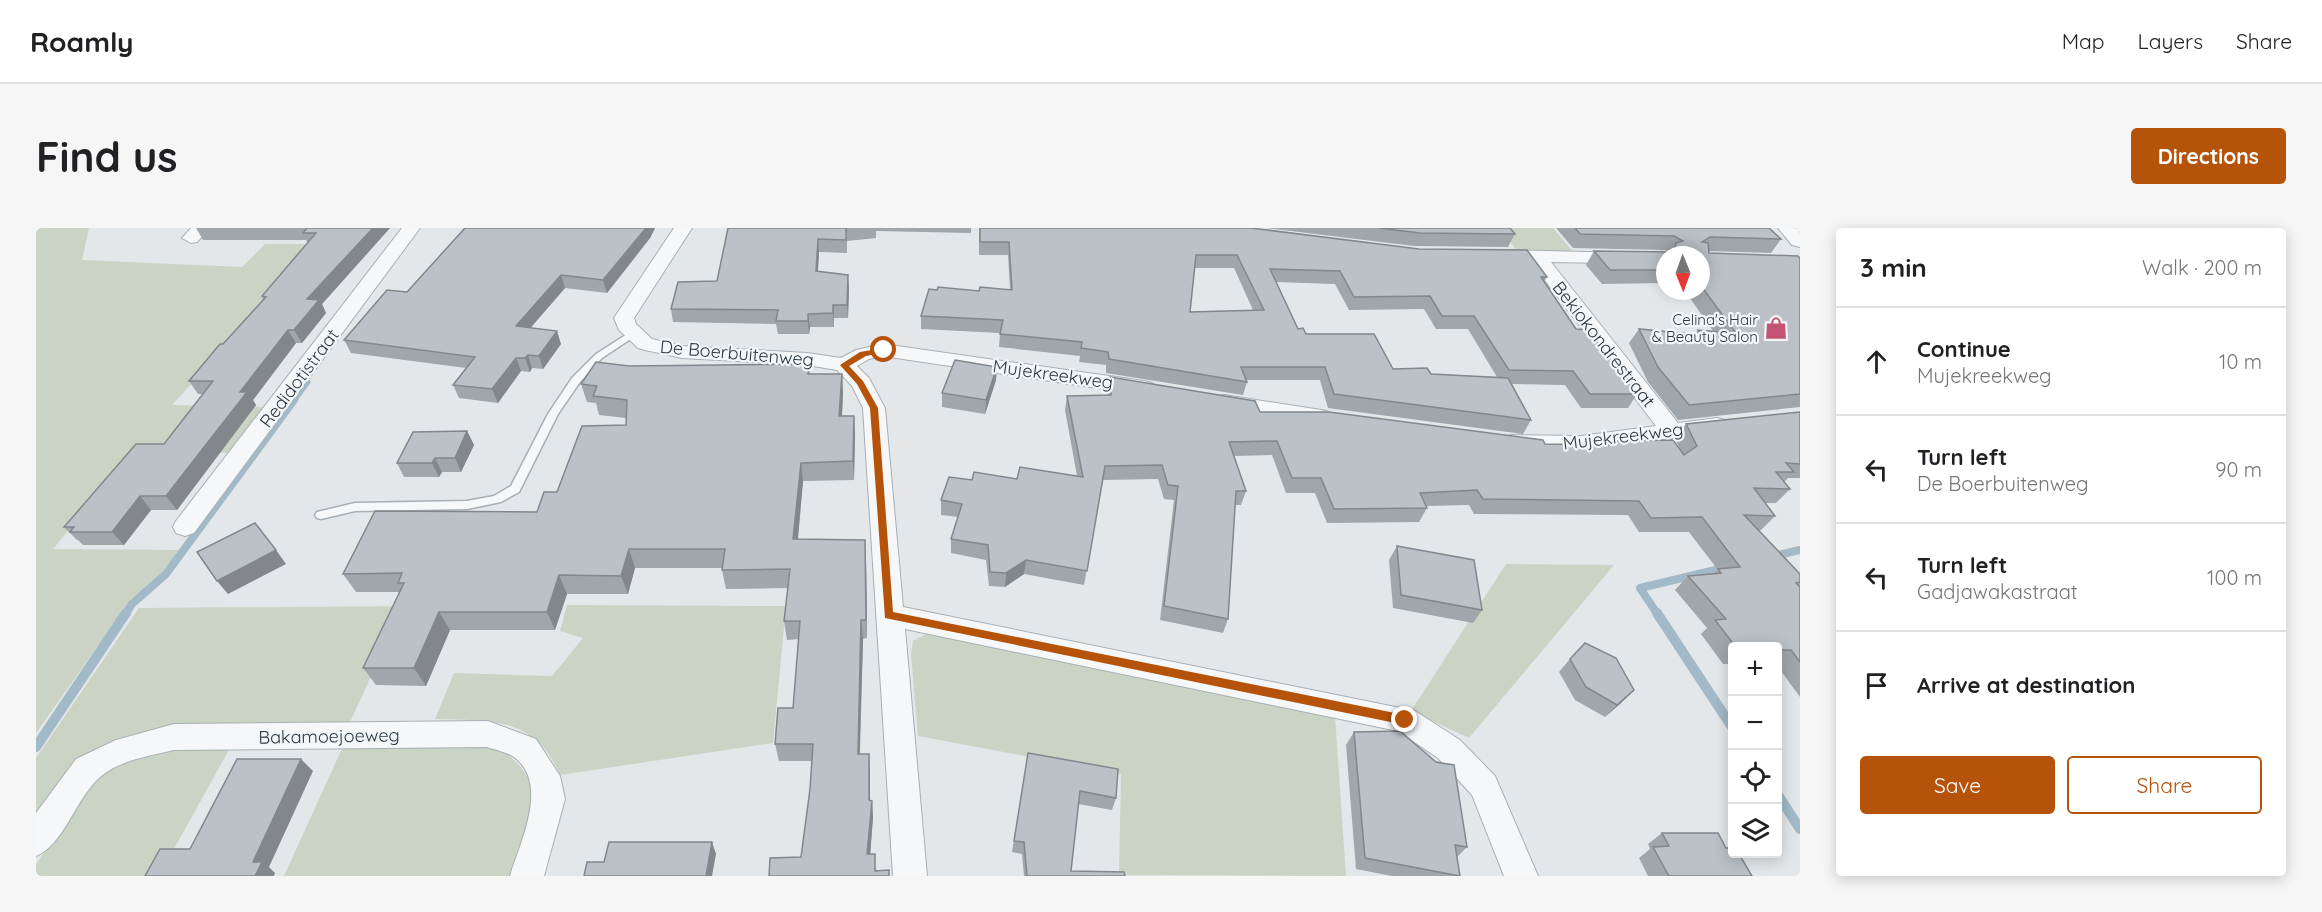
<!DOCTYPE html>
<meta charset="utf-8">
<style>
:root{--surface:#fff;--page:#f6f6f6;--text:#202124;--muted:#757577;--line:#e0e0e0;--accent:#b45309}
body{margin:0;font-family:Quicksand,sans-serif;background:var(--page);color:var(--text)}
.controls{position:absolute;right:18px;bottom:18px;display:grid;overflow:hidden;border-radius:6px;box-shadow:0 3px 15px #0003}
.controls button{width:54px;height:54px;display:grid;place-items:center;padding:0;border:0;border-bottom:2px solid var(--line);background:var(--surface);color:var(--text);font:30px sans-serif}
.compass{position:absolute;left:1620px;top:18px;width:54px;height:54px;border-radius:50%;background:var(--surface);box-shadow:0 3px 15px #0003;rotate:179deg}
.stop{position:absolute;width:18px;height:18px;margin:-14px;border:4px solid #b45309;border-radius:50%;background:#fff}
.stop.end{background:#b45309;border-color:#fff;box-shadow:0 2px 6px #0008}
.list{margin:0;padding:0;list-style:none}
h2{display:flex;justify-content:space-between;align-items:center;height:78px;margin:0;padding:0 24px;font-size:26px}
h2 small{font-size:20px;font-weight:400;color:var(--muted)}
.list li{display:grid;grid-template-columns:39px 1fr auto;gap:18px;align-items:center;box-sizing:border-box;height:108px;padding:0 24px;border-top:2px solid var(--line)}
.list b{display:block;font-size:22px;white-space:nowrap}
.list p{margin:0;font-size:20px;white-space:nowrap;color:var(--muted)}
.list em{font-size:20px;font-style:normal;color:var(--muted)}
.actions{display:flex;gap:12px;padding:18px 24px}
.actions a{flex:1;padding:14px 0;border:2px solid var(--accent);border-radius:6px;text-align:center;font-size:21px;color:var(--accent)}
.actions .main{background:var(--accent);color:#fff}
.icon{flex:none;width:33px;height:33px;fill:none;stroke:currentColor;stroke-width:2;stroke-linecap:round;stroke-linejoin:round}
.map{position:relative;flex:none;width:1764px;height:648px;overflow:hidden;border-radius:6px}
header{display:flex;align-items:center;gap:36px;box-sizing:border-box;height:84px;padding:0 30px;background:var(--surface);border-bottom:2px solid var(--line)}
header strong{font-size:28px}
nav{display:flex;gap:33px;margin-inline-start:auto;font-size:21px}
.intro{display:flex;align-items:center;justify-content:space-between;box-sizing:border-box;height:144px;padding:0 36px}
h1{margin:0;font-size:42px}
.button{padding:15px 27px;border-radius:6px;background:var(--accent);color:#fff;font-size:21px;font-weight:700}
main{display:flex;gap:36px;padding:0 36px}
aside{flex:1;background:var(--surface);border-radius:6px;box-shadow:0 3px 15px #0003}
.map>svg:first-child{display:block}
.green{fill:#cbd3c5}
.lines{fill:none;stroke-linecap:round;stroke-linejoin:round}
.stream-far2{stroke:#a2b9c7;stroke-width:7}
.stream-far1{stroke:#a2b9c7;stroke-width:8}
.stream{stroke:#a2b9c7;stroke-width:10}
.service-casing{stroke:#a8afb4;stroke-width:3}
.minor-casing{stroke:#a8afb4;stroke-width:2}
.tertiary-casing{stroke:#a8afb4;stroke-width:2}
.service{fill:#f6f7f9;fill-rule:evenodd}
.minor{fill:#f6f7f9;fill-rule:evenodd}
.tertiary{fill:#f6f7f9;fill-rule:evenodd}
.wall{fill:#a1a6ab;fill-rule:evenodd}
.shaded-wall{fill:#83878b}
.building{fill:#bbc1c7;stroke:#83878b;stroke-width:1.5;fill-rule:evenodd}
.route{fill:#b45309}
.labels{text-anchor:middle;dominant-baseline:central;stroke-width:4.5;stroke-linejoin:round;paint-order:stroke}
.far-poi-label{font-size:15px;fill:#2c3741;stroke:#f3f6f8;text-anchor:end}
.street-label{font-size:18px;fill:#2c3741;stroke:#f3f6f8}
</style>
<header>
<strong>Roamly</strong>
<nav><a>Map</a><a>Layers</a><a>Share</a></nav>
</header>
<div class="intro"><h1>Find us</h1><a class="button">Directions</a></div>
<main>
<div class="map">
<svg width="1764" height="648" viewBox="0 0 1764 648">
<rect width="100%" height="100%" fill="#e3e7ea"/>
<!-- green -->
<g class="green">
<path d="M0,0H53L46,32L206,39L229,16H284L136,177L229,179L196,225L98,223L17,321L144,322L128,345L95,371L0,505Z"/>
<path d="M1464,0H1517L1537,24H1482Z"/>
<path d="M1470,336L1578,337L1433,510L1375,483Z"/>
<path d="M531,377L750,378L737,515L524,547C499,488 455,493 399,491L418,445L516,448L547,410L524,403Z"/>
<path d="M368,378L314,494L164,497L114,504L0,588V530L103,380Z"/>
<path d="M894,404L1299,488L1310,648L1083,647L1085,546L882,508L875,426L877,413Z"/>
<path d="M309,514L458,517C520,555 493,592 476,648H248Z"/>
<path d="M194,520L123,648H0V637L47,564L62,545L105,523Z"/>
</g>
<g class="lines">
<!-- stream-far2 -->
<path class="stream-far2" d="M256,174L271,154"/>
<!-- stream-far1 -->
<g class="stream-far1">
<path d="M1734,329L1764,322"/>
<path d="M89,387L96,376L130,346L258,172"/>
<path d="M1622,387L1604,360L1692,339"/>
</g>
<!-- stream -->
<g class="stream">
<path d="M1621,385L1696,499"/>
<path d="M0,519L90,385"/>
<path d="M1742,567L1764,601"/>
</g>
<!-- service casing -->
<g class="service-casing">
<path id="service" d="M596,103L599,104V108L566,130L544,154L522,186L483,264L465,274L431,281L319,283L285,291L281,290L279,287L281,284L319,275L431,273L458,268L475,258L512,186L536,150L560,126Z"/>
</g>
<!-- minor casing -->
<g class="minor-casing">
<g id="minor">
<path d="M155,0H174L161,14L155,15L146,10Z"/>
<path d="M366,0H384L158,305L149,308L140,305L137,299L140,293Z"/>
<path d="M638,0H656L598,90L600,96L616,111L646,118L771,125L805,130L820,122L847,116L1108,153L1116,155L1119,160L1116,165L1108,167L847,128L833,131L821,138L833,150L849,180L867,379L1379,483L1424,512L1459,548L1502,648H1468L1436,567L1402,530L1362,503L869,401L891,648H857L827,180L816,158L801,142L771,137L646,130L609,122L602,120L583,102L578,90Z"/>
<path d="M1461,22L1636,26L1629,27V36L1515,34L1642,195L1681,190L1689,192L1692,197L1689,202L1545,224L1468,220L1465,215L1468,210L1476,207L1545,208L1620,198L1495,34L1454,32L1452,28Z"/>
<path d="M1188,167L1285,182L1293,184L1296,189L1293,194L1285,196L1180,179L1177,174L1180,169Z"/>
<path d="M452,493L500,511L524,548L529,571L508,648H474C484,614 514,556 478,529C471,524 459,522 451,519L138,522C113,528 84,532 64,549C40,570 27,618 0,628V585L40,531L80,512L138,496Z"/>
</g>
</g>
<!-- tertiary casing -->
<g class="tertiary-casing">
<path id="tertiary" d="M1742,0H1764V19L1756,17Z"/>
</g>
<!-- service -->
<use href="#service" class="service"/>
<!-- minor -->
<use href="#minor" class="minor"/>
<!-- tertiary -->
<use href="#tertiary" class="tertiary"/>
</g>
<!-- wall -->
<g class="wall">
<path d="M160,0H354L286,76L290,85L266,115H260L217,172L220,177L141,282H115L88,317H47L42,312H41L28,299L128,216L167,166H162L153,153L227,72L226,68L272,15L270,12H167Z"/>
<path d="M429,0H619L614,10L571,65L529,60L494,100L525,116L507,141L496,140L494,144L485,143L462,175L423,170L417,157L430,140L315,125L308,112L371,64Z"/>
<path d="M692,0H935V5L840,3V10L811,13V25L783,24L782,43L813,60L812,90H798V99H774L773,106H742L740,96L637,94L635,81L681,53Z"/>
<path d="M943,0H1215L1511,49L1508,54L1540,101L1601,166L1592,180H1545L1529,157L1476,156L1495,192L1487,206L1292,180L1284,152H1211V154L1207,167L1070,145V137L1043,134L1044,128L963,119L964,105L885,101V88L943,63L974,62L972,27H943ZM1159,40H1198L1217,82L1154,84ZM1240,54L1299,56L1313,82L1388,81L1400,101H1432L1461,149L1395,146L1357,141L1270,106L1262,101Z"/>
<path d="M1230,0H1474L1479,6L1472,19L1378,18Z"/>
<path d="M1520,0H1733L1745,11L1735,25L1673,23V25L1764,30V179L1642,192L1612,154L1593,115L1603,101L1659,106L1662,102L1677,103L1649,63H1665V27H1629V55L1566,56L1550,37L1558,23L1634,24L1629,22L1537,20Z"/>
<path d="M773,136L774,146H806L807,165L806,188H818L819,207L818,252L767,253L762,312L830,330L831,410L827,411L824,526L834,543V573H836L837,589L834,626L841,643L853,648L765,629L774,561L776,533H743L739,516L757,480L763,411L751,412L748,393L752,360L690,361L686,342V340H599L592,366H531L519,402H414L390,458L340,457L327,440L364,364H320L307,346L501,284L590,197V190L563,187L560,175L551,174L545,156L593,138Z"/>
<path d="M1074,149L1224,184L1509,216L1570,217L1573,213L1645,223L1639,211L1650,196L1764,184V250H1752L1748,254L1754,261L1740,275H1729L1739,288L1725,302H1722L1764,346V469L1742,439V418H1696V436H1687L1665,406L1671,400L1639,362L1652,348L1678,345L1682,342L1653,304H1603L1592,287L1438,286L1433,277L1391,278V280L1383,294L1291,295L1279,265H1250L1236,227L1198,228L1210,263L1205,277H1199L1192,391L1187,405L1124,392L1138,272L1128,271L1122,251L1067,252L1048,357L988,346L969,359L953,358L950,332L915,325V311L922,289L905,287V272L936,252L1041,248L1029,182L1031,168L1071,167Z"/>
<path d="M960,152L949,186L906,179V165Z"/>
<path d="M431,203L438,217L425,244H406L403,249H368L361,235Z"/>
<path d="M1361,318L1446,382L1437,395L1357,380L1353,332Z"/>
<path d="M1534,431L1585,475L1569,489L1539,472L1523,444Z"/>
<path d="M1318,504L1431,619L1421,629L1424,648H1356L1320,641L1310,517Z"/>
<path d="M992,525L1080,570L1076,582L1042,576L1035,643L1089,648H988L986,626L976,624Z"/>
<path d="M1626,605L1690,620L1716,648H1612L1603,630L1614,621L1612,616Z"/>
</g>
<!-- shaded-wall -->
<g class="shaded-wall">
<path d="M337,0H354L286,76L290,85L266,115L258,102L271,71Z"/>
<path d="M610,0H619L614,10L571,65L567,52Z"/>
<path d="M782,11L783,24L781,56L780,43Z"/>
<path d="M525,47L529,60L484,112L480,98Z"/>
<path d="M812,47L813,60L812,90L811,77Z"/>
<path d="M797,77L798,90V99L797,85Z"/>
<path d="M772,86L774,99L773,106L772,93Z"/>
<path d="M252,102L260,115L217,172L220,177L141,282L130,268L204,164Z"/>
<path d="M521,103L525,116L507,141L503,128Z"/>
<path d="M492,127L496,140L494,144L489,130Z"/>
<path d="M480,130L485,143L462,175L456,161Z"/>
<path d="M961,139L960,152L949,186L950,172Z"/>
<path d="M806,146L807,165L805,207L803,188Z"/>
<path d="M818,188L819,207L818,252L817,233Z"/>
<path d="M431,203L438,217L425,244L419,230Z"/>
<path d="M399,230L406,244L403,249L396,235Z"/>
<path d="M765,235L767,253L760,330L757,311Z"/>
<path d="M104,268L115,282L88,317L76,304Z"/>
<path d="M829,312L830,330L831,410L830,392Z"/>
<path d="M593,321L599,340L592,366L585,348Z"/>
<path d="M240,322L250,336L192,366L181,353Z"/>
<path d="M990,332L988,346L969,359L970,345Z"/>
<path d="M523,347L531,366L519,402L511,384Z"/>
<path d="M403,384L414,402L390,458L378,440Z"/>
<path d="M825,392L827,411L823,543L822,526Z"/>
<path d="M1598,462L1585,475L1569,489L1581,477Z"/>
<path d="M833,526L834,543V589L833,572Z"/>
<path d="M265,531L277,543L233,639L239,645L238,648H219L217,634Z"/>
<path d="M836,573L837,589L833,642L831,626Z"/>
<path d="M676,614L680,626L676,648H670Z"/>
</g>
<!-- building -->
<g class="building">
<path d="M271,0H337L271,71L283,72L258,102H252L204,164H211L130,268H104L76,304H34L38,299H28L100,216H128L177,153H153L184,116H187L230,69L226,68L280,5H267Z"/>
<path d="M429,0H610L567,52L525,47L480,98L521,103L503,128L492,127L489,130H480L456,161L417,157L439,129L308,112L351,62L371,64Z"/>
<path d="M692,0H810V12L782,11L780,43L812,47L811,77H797V85L772,86V93H740L742,82L635,81L642,54L681,53Z"/>
<path d="M944,0H1215L1383,21L1491,22L1511,49H1505L1540,101L1552,102L1601,166H1554L1537,143L1473,142L1438,88H1406L1394,68L1318,69L1304,43L1234,41L1262,101L1267,100L1270,106H1338L1357,141L1391,140L1395,146L1472,150L1495,192L1298,166L1289,139H1205L1211,154L1073,131L1072,124L1045,120L1046,114L964,106L967,92L885,88L893,61L901,62L902,59L943,63L944,59L976,62L973,14H944ZM1160,27H1201L1228,82L1154,84Z"/>
<path d="M1343,0H1474L1479,6L1384,5Z"/>
<path d="M1539,0H1733L1745,11L1674,9L1666,14L1672,15L1673,25L1762,28L1764,30V166L1653,177L1622,139L1603,101L1665,107L1662,102L1700,105L1665,58V27H1629V42H1574L1558,23L1638,24L1640,15L1647,13L1638,8L1544,6Z"/>
<path d="M919,132L961,139L950,172L906,165Z"/>
<path d="M560,134L593,138L773,136L772,146H806L803,188H818L817,233L765,235L757,311L829,312L830,392H825L822,526H833V572L836,573L831,626H839V643L853,642V648H733L734,630L765,629L774,561L777,516H739L742,480H757L764,393H748L754,341L686,342L689,321H593L585,348L523,347L511,384H403L378,440H327L368,355H362L366,345L307,346L339,283L501,284L508,264H521L546,198L590,197L591,172L557,168L561,158L545,156Z"/>
<path d="M1074,149L1219,173L1224,184H1293L1507,212L1509,216L1576,217L1573,213L1637,212L1648,227L1661,218L1650,196L1764,184V236L1750,235L1758,244H1740L1754,261L1718,260L1739,288L1708,287L1764,346V354L1760,355L1764,359V434L1755,422H1742V418H1699L1679,392L1690,391L1652,348L1685,345L1682,341L1704,339L1666,289L1615,290L1603,273L1447,271L1441,262L1384,265L1391,280L1298,281L1285,250H1256L1241,213L1193,214L1210,263H1200L1192,391L1128,378L1142,258L1132,257L1126,237L1069,238L1051,343L990,332L970,345L954,344L952,317L915,311L926,276L905,272L913,249L936,252L938,244L981,251L984,239L1047,249L1031,168L1075,167Z"/>
<path d="M431,203L419,230H399L396,235H361L377,204Z"/>
<path d="M219,295L240,322L181,353L161,324Z"/>
<path d="M1361,318L1438,332L1446,382L1365,367Z"/>
<path d="M1549,415L1580,430L1598,462L1581,477L1550,459L1534,431Z"/>
<path d="M1364,503L1400,534L1418,537L1431,619L1419,617L1424,648L1329,630L1318,504Z"/>
<path d="M992,525L1082,541L1080,570L1044,563L1035,643L1088,644L1089,648H991L988,614L978,613Z"/>
<path d="M201,531H265L217,634H226L219,648H109L124,621H154Z"/>
<path d="M1626,605H1682L1690,620H1696V626H1703L1716,648H1633L1617,619L1633,618Z"/>
<path d="M573,614H676L670,648H548L551,634H568Z"/>
</g>
<!-- route -->
<path class="route" d="M848,120L850,124L830,128L813,138L827,153L842,180L857,384L1369,487L1373,489V496L1369,497L849,390L834,180L821,156L804,137L824,124Z"/>
<!-- icons -->
<defs>
<g id="shop-bare" transform="scale(1.8)"><path d="M-5-2.5h2.3a2.7 3.5 0 0 1 5.4 0H5L5.5 6h-11ZM-1.5-2.5h3a1.5 2.3 0 0 0-3 0Z" fill="#c45373" stroke="#f3f6f8" stroke-width="2.5" paint-order="stroke"/></g>
</defs>
<g fill-rule="evenodd">
<use href="#shop-bare" x="1740" y="100"/>
</g>
<g class="labels">
<!-- far-poi labels -->
<g class="far-poi-label">
<text x="1722" y="91">Celina's Hair<tspan x="1722" dy="17">&amp; Beauty Salon</tspan></text>
</g>
<!-- street labels -->
<g class="street-label">
<text transform="translate(1568 116) rotate(52)">Bekiokondrestraat</text>
<text transform="translate(701 125) rotate(5)">De Boerbuitenweg</text>
<text transform="translate(1017 146) rotate(8)">Mujekreekweg</text>
<text transform="translate(263 150) rotate(-53)">Redidotistraat</text>
<text transform="translate(1587 208) rotate(-7)">Mujekreekweg</text>
<text transform="translate(293 508) rotate(-1)">Bakamoejoeweg</text>
</g>
</g>
</svg>
<div class="controls">
<button>+</button>
<button>−</button>
<button><svg class="icon" aria-label="locate" viewBox="0 0 24 24"><circle cx="12" cy="12" r="6"/><path d="M12 2v4M12 18v4M2 12h4M18 12h4"/></svg></button>
<button><svg class="icon" aria-label="layers" viewBox="0 0 24 24"><path d="M12 4l9 5-9 5-9-5zM3 14l9 5 9-5"/></svg></button>
</div>
<svg class="compass" viewBox="-18 -18 36 36"><path d="M0-13l5 13h-10z" fill="#e53935"/><path d="M0 13l5-13h-10z" fill="#757577"/></svg>
<div class="stop" style="left:848px;top:122px"></div>
<div class="stop end" style="left:1369px;top:492px"></div>
</div>
<aside>
<h2>3 min<small>Walk · 200 m</small></h2>
<ul class="list">
<li><svg class="icon" aria-label="ahead" viewBox="0 0 24 24"><path d="M12 20V5M6 11l6-6 6 6"/></svg><div><b>Continue</b><p>Mujekreekweg</p></div><em>10 m</em></li>
<li><svg class="icon" aria-label="left" viewBox="0 0 24 24"><path d="M17 20v-9H6M10 6l-5 5 5 5"/></svg><div><b>Turn left</b><p>De Boerbuitenweg</p></div><em>90 m</em></li>
<li><svg class="icon" aria-label="left" viewBox="0 0 24 24"><path d="M17 20v-9H6M10 6l-5 5 5 5"/></svg><div><b>Turn left</b><p>Gadjawakastraat</p></div><em>100 m</em></li>
<li><svg class="icon" aria-label="arrive" viewBox="0 0 24 24"><path d="M6 21V4h12l-3 4 3 4H6"/></svg><div><b>Arrive at destination</b></div></li>
</ul>
<div class="actions"><a class="main">Save</a><a>Share</a></div>
</aside>
</main>
